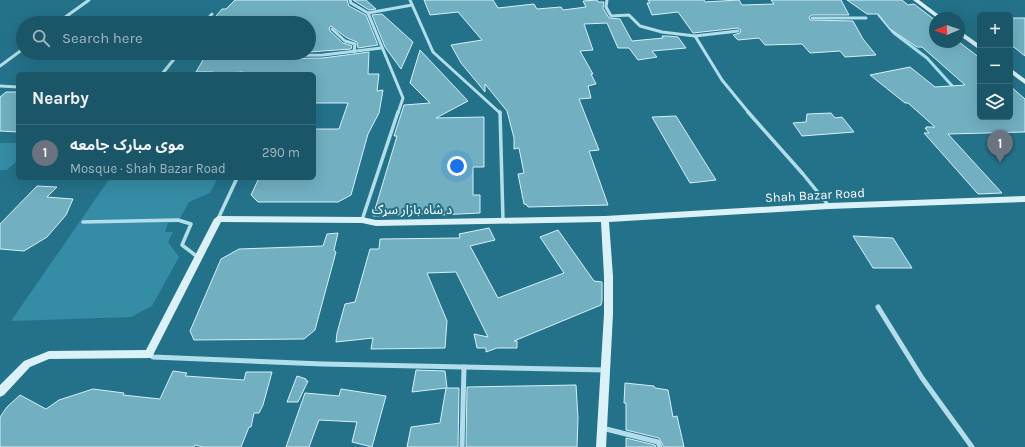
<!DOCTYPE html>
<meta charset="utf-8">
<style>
:root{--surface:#1b5668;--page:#285f71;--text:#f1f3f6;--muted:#a0b7c0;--line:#396c7c;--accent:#f5a574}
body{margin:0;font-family:Karla,"Noto Sans Arabic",sans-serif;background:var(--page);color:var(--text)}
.controls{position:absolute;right:12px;top:12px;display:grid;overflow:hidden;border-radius:6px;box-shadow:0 4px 16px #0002}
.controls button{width:36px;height:36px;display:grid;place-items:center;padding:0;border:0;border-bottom:1px solid var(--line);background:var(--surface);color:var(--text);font:20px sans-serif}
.compass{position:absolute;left:929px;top:12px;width:36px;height:36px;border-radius:50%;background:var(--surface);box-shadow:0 4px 16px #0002;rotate:268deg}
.you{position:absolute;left:457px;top:166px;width:14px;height:14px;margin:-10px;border:3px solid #fff;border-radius:50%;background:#1a73e8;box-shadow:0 0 0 6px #1a73e833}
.badge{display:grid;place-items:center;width:26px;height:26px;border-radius:50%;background:var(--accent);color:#fff;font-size:13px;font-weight:700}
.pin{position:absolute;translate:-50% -33px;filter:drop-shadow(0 1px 2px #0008)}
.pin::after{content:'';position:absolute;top:21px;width:14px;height:12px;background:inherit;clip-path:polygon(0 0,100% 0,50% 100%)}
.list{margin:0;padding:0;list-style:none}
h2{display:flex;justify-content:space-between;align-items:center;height:52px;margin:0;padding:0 16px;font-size:17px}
h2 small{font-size:13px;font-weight:400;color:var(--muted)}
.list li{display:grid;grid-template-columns:26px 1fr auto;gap:12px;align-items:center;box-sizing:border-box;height:56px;padding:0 16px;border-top:1px solid var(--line)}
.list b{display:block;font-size:15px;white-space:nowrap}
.list p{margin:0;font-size:13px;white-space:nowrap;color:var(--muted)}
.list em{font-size:13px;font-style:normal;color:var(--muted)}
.icon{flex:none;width:22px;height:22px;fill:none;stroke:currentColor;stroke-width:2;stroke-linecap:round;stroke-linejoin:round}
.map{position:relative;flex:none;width:1025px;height:447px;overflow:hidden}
.search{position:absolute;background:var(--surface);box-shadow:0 4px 16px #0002;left:16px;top:16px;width:300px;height:44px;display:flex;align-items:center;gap:10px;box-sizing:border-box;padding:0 14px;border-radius:22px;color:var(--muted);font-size:15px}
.panel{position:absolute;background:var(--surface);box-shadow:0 4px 16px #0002;left:16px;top:72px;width:300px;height:108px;border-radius:6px}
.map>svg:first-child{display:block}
.green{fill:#358ca5}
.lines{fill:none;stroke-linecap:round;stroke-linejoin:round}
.stream{stroke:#a5ddeb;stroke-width:3}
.building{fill:#71afc1;stroke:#d5f0f8}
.street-far2{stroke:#b1deea;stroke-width:3}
.street-far1{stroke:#b1deea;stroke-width:3.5}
.street{stroke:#b1deea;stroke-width:5}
.secondary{fill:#dbf1f8;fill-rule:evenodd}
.labels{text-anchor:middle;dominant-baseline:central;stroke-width:4;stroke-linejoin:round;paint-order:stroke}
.street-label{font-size:13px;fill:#fff;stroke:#24728a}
</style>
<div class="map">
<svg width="1025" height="447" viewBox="0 0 1025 447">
<rect width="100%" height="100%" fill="#24728a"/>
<!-- green -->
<g class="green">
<path d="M0,143H18V160L7,170H0Z"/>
<path d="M110,178H218L210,193L189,202L178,222L168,223L165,232H173L168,242L179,257L152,306L131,317L11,321Z"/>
</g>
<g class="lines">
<!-- stream -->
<path class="stream" d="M879,15L894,33L927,58L955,89"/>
</g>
<!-- building -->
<g class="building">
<path d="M235,0H347L349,6L366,15L378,45L358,48L357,42L347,38L331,26L329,28L330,31L343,43L352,46L351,49L309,52V23H210L222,9H226Z"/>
<path d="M353,0H366L376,9L369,10Z"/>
<path d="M424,0H493L498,8L534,4L537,9L561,7L563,10L586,7L583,1L597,0L598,2H604L603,8L609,18L620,19L632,41L663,38L662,36H667L678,37L686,48L652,51L657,57L638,60L629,48H618L607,23L584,24L593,50L580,51L593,74H591L596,84L588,86L591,98L579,99L599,150L589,151L608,205L528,207L527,205L524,204L518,174L524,173L519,148L514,149V138L507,111L485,84V92L461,63L451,45L482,40L458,12L430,15Z"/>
<path d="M648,0H704L705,2L739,0L742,5L774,4L771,0H841L849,15H812L809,17L810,20L853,21L863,39L876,55L845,57L840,51L810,53L802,44L765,45L759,38L738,40L733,35L740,33L741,30L738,28L693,33L678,12L652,15L647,3H650Z"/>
<path d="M847,0H902L908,5L914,4L935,20V42H959L980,58V117H1010V86L1025,99V132L948,134L1002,193L978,194L924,133H929L925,128H927L926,127H935L908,103H905L870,75L910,67L935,87L965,85L922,47H917L890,29L878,14H867Z"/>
<path d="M382,14L413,42L401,69L385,47L372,15Z"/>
<path d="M1010,18H1025V56L1010,44Z"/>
<path d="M420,50L468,101L436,118L484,117V167H473V195H480V213L439,215L440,213L373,216L397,136H394L404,105L430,103L410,83Z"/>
<path d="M369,52L368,74H379L377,91L383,90L379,113L368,134L351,195L338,202H258L251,195L259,178H314V129H339L348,103H314V74H243V72L213,74V72H196L207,53H248L251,58L259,59L323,58Z"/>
<path d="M6,92H18V132L0,131V97Z"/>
<path d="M831,113L835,118L842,117L854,132L802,136L793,123L806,122L807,114Z"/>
<path d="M676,116L716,180L690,183L652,117Z"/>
<path d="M37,186L57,187L47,197L73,199L66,215L47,237L24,251L0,249V224Z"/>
<path d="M489,228L495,240L470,246L498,298L564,273L540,237L558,230L594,281L602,282V301L601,305L514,341H517V348H497L486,352V348H477L474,334L488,337L456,272L427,273L447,321L445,348L371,349L373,338L336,342L337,333L345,304L355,302L370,249H379L380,239L460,238L459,234Z"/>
<path d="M338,233L334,250L336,252L315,330L304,339L194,340L190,331L221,259L239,249L323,246L327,234Z"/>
<path d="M853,236L893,238L912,268H873Z"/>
<path d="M416,370L445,371L447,388H459L458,447H407L411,427L440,423L446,388L412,392Z"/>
<path d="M173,371L187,373L185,376L244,380L246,372H272L263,405L259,413H254L251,427H249L241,447H203L195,445L194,447H0V417L7,407L20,395L46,409L59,400L93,389L124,393L123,395L160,399Z"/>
<path d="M297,376L306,379V381H308L298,402H287Z"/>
<path d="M625,383L654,386L655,388L668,390L673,417L677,416L684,447H664L659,438L626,430V403H624Z"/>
<path d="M576,385L578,418L577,447H466L467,387Z"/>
<path d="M341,389L386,396L372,447L352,442L357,422L319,420L309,447H286L305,393L339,396Z"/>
<path d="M626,438L655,445L656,447H626Z"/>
</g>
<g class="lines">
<!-- street-far2 -->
<g class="street-far2">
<path d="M350,0L351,3L368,13L403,98L398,113"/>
<path d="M410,0L433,52L500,113"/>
<path d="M607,0L606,7L611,16L629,15L640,26L662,32L695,36L722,80L749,113"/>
<path d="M368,13L412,5"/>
<path d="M812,18H866"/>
<path d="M57,23L89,0"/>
<path d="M204,23L212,14"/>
<path d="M332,29L345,41L355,44L354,52"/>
<path d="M695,36L738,31"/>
<path d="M251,53L252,55L259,56L323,55L381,48"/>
<path d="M0,66L23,49"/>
<path d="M162,74L179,53"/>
<path d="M0,86L18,87"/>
</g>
<!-- street-far1 -->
<g class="street-far1">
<path d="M500,112L503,220"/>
<path d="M748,112L803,174L829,206"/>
<path d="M218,219L237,178"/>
<path d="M362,220L398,112"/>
<path d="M83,222L178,220L191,224L182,245L195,255"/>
</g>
<!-- street -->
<g class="street">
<path d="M878,307L922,378L972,447"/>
<path d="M149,354L153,357L323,364L606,370"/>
<path d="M602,428L658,442L660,447"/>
<path d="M462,447L464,367"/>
</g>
<!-- secondary -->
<g class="secondary">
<path d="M913,0H919L943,18H937Z"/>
<path d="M959,30L980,45V50L959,35Z"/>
<path d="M1010,68L1025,79V84L1010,73Z"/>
<path d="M1025,196V202L829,209L609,222L613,276V314L606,447H596L604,314V276L601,222L376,226L362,223L221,222L152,357L149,358L49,359L30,367L4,395L0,397V385L24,361L49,351L146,350L214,219L218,216L362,217L376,220L605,216L829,203Z"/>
</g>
</g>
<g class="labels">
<!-- street labels -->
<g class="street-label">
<text transform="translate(815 195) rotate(-3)">Shah Bazar Road</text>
<text x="412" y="209">د شاه بازار سړګ</text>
</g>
</g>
</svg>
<div class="controls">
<button>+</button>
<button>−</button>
<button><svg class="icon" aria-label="layers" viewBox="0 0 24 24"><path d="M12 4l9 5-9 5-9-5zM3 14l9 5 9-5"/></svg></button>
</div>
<svg class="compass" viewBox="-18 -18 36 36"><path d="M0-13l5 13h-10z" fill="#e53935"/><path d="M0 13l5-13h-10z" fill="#a0b7c0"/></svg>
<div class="you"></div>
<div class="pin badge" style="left:1000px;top:163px;background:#6b7280">1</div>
<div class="search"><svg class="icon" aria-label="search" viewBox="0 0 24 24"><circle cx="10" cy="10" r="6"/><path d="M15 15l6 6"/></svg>Search here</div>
<section class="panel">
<h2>Nearby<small></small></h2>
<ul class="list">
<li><span class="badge" style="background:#6b7280">1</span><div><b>موی مبارک جامعه</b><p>Mosque · Shah Bazar Road</p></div><em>290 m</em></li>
</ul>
</section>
</div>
